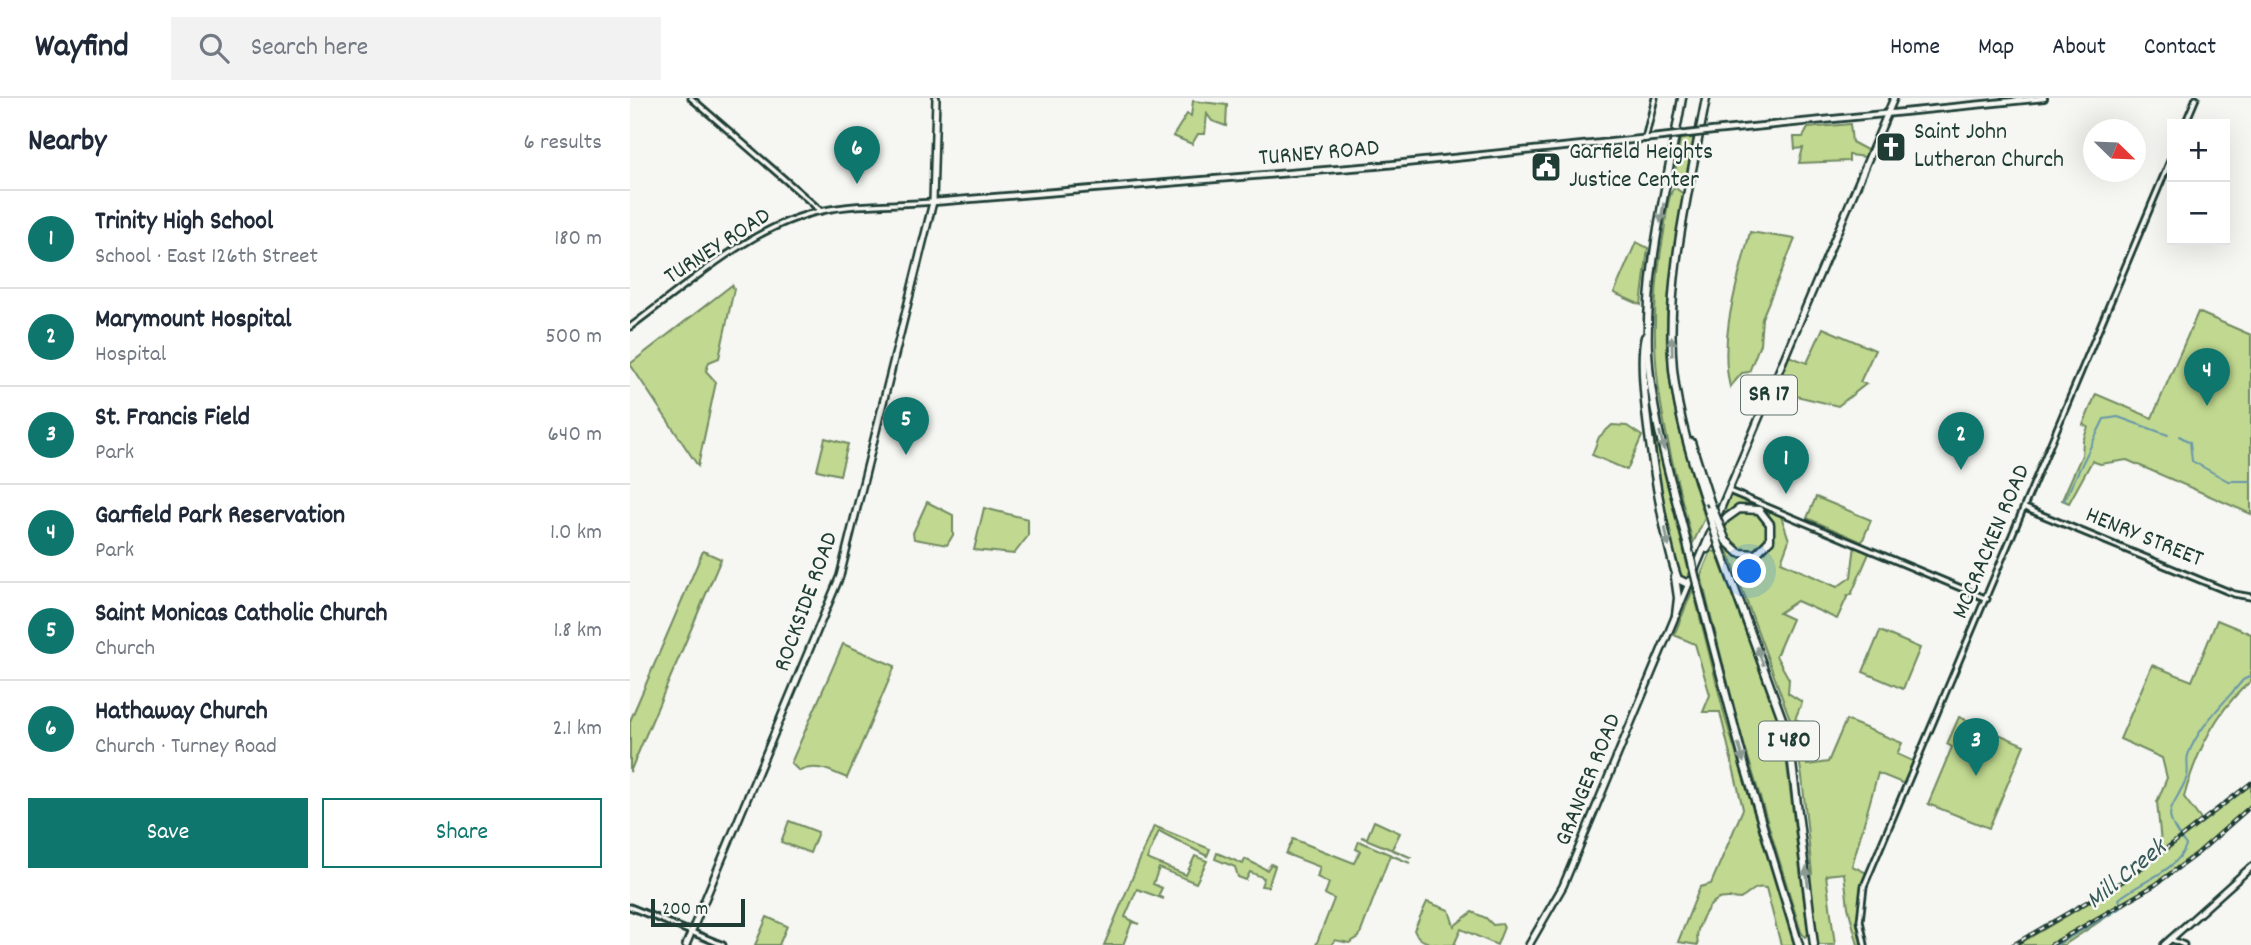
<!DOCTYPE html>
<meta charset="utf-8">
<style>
:root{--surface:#fff;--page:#f2f2f3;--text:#1f2937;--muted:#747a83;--line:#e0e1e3;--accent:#0f766e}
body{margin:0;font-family:Dekko,sans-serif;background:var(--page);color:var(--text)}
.controls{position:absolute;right:21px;top:21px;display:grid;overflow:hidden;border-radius:0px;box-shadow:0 7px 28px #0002}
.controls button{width:63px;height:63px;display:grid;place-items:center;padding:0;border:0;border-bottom:2px solid var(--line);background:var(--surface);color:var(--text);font:35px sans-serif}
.compass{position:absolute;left:1453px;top:21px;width:63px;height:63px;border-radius:50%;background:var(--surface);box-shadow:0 7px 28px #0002;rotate:113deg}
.scale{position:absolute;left:21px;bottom:18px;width:94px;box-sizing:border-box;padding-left:7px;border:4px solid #1f3d34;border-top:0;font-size:19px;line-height:24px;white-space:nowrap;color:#1f3d34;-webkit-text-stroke:5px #f6f6f2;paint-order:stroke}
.you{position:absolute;left:1120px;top:474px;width:24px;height:24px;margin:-18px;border:5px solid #fff;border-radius:50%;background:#1a73e8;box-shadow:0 0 0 10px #1a73e833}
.badge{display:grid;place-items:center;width:46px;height:46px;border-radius:50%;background:var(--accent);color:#fff;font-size:23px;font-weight:700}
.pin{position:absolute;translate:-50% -58px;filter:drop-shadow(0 2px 4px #0008)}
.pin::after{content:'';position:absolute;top:37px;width:24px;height:21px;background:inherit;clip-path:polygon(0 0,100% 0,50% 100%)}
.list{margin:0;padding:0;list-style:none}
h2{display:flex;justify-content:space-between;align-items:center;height:91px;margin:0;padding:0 28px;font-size:30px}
h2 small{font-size:23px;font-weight:400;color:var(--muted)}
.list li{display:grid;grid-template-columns:46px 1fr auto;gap:21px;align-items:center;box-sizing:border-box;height:98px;padding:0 28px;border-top:2px solid var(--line)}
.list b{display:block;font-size:26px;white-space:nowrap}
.list p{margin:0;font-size:23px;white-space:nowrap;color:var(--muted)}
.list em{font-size:23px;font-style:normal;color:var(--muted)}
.actions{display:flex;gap:14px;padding:21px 28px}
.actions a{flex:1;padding:16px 0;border:2px solid var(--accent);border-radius:0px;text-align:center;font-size:24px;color:var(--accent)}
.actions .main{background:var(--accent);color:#fff}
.icon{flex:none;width:38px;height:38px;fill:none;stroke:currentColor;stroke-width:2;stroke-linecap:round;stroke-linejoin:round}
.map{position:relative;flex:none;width:1621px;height:847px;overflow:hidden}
header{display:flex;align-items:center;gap:42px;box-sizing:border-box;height:98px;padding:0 35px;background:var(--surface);border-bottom:2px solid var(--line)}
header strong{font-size:33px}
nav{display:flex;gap:38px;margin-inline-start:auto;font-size:24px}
.search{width:490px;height:63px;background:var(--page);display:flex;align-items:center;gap:18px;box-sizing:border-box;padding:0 24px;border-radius:0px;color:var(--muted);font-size:26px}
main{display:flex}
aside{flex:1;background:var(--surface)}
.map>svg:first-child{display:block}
.green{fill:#c0d88f;stroke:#708a62;stroke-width:2}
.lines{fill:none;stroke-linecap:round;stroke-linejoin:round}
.stream{stroke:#6897aa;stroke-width:2}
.tertiary-casing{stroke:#1f3d34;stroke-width:9}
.secondary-casing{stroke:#1f3d34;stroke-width:10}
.primary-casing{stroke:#1f3d34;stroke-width:10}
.motorway-casing{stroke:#1f3d34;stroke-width:11}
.tertiary{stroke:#f6f6f2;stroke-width:3.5}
.secondary{stroke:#f6f6f2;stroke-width:4.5}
.primary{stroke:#f6f6f2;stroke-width:5}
.motorway{stroke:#f6f6f2;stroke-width:6}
.rail-casing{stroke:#1f3d34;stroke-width:4.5}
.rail{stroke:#f6f6f2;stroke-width:2;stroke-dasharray:5;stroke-linecap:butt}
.secondary-bridge-casing{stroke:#1f3d34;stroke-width:10;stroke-linecap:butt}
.motorway-bridge-casing{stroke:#1f3d34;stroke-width:11;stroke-linecap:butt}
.secondary-bridge{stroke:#f6f6f2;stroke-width:4.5}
.motorway-bridge{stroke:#f6f6f2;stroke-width:6}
.oneway{fill:#8a9a93}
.labels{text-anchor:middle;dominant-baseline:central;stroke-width:5;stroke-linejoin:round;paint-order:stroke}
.shield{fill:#f6f6f2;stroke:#60746d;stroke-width:2}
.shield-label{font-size:23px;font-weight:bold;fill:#1f3d34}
.poi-label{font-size:24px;fill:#1f3d34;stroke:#f6f6f2;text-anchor:start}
.street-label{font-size:24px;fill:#1f3d34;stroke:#f6f6f2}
.water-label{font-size:26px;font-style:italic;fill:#375b5b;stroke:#f6f6f2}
</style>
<header>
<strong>Wayfind</strong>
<div class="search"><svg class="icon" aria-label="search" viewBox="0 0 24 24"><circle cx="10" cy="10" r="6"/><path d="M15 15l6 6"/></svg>Search here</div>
<nav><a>Home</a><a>Map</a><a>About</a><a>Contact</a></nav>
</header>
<main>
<aside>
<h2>Nearby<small>6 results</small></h2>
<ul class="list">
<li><span class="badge">1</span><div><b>Trinity High School</b><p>School · East 126th Street</p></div><em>180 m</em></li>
<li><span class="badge">2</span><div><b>Marymount Hospital</b><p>Hospital</p></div><em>500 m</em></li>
<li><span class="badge">3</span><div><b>St. Francis Field</b><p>Park</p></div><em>640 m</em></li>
<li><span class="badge">4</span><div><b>Garfield Park Reservation</b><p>Park</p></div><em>1.0 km</em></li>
<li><span class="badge">5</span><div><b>Saint Monicas Catholic Church</b><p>Church</p></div><em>1.8 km</em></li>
<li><span class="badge">6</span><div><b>Hathaway Church</b><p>Church · Turney Road</p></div><em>2.1 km</em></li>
</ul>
<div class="actions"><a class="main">Save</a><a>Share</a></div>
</aside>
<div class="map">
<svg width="1621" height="847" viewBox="0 0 1621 847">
<rect width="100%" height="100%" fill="#f6f6f2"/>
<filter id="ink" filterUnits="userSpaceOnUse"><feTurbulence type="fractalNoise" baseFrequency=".0143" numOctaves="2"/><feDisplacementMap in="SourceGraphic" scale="14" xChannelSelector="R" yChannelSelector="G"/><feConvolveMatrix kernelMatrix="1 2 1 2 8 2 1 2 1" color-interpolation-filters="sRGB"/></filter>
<g filter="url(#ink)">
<!-- green -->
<g class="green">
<path d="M563,3L597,7L596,28L582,23L577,16L575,36H568L562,46L543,38L557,16L561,18Z"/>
<path d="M1220,26L1222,44L1237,52L1235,59L1219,57V63L1169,65L1173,50L1165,51L1164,39H1173L1178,30Z"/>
<path d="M1064,40L1055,84L1050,86L1044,81L1050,41Z"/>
<path d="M1044,89L1055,97C1045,148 1035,200 1037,252C1040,310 1058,365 1075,420L1063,445C1034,333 1012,258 1033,140C1036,125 1036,102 1044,89Z"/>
<path d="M1120,134L1165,141L1132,220L1130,246L1119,274L1112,275L1100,289C1088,239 1108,183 1120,134Z"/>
<path d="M1006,144L1018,150L1011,207L984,195Z"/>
<path d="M102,187L104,191L89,260L79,264L76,273L86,284L68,368L0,266Z"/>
<path d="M1568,214L1621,237V416L1497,362L1470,366L1462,363L1439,405L1432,402L1452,357L1453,343L1458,329L1453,327L1466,296L1522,320Z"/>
<path d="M1193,230L1245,252L1230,284L1236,286L1208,308L1141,292L1156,257L1177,265Z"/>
<path d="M1022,322L1059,475L1056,483L1051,482L1047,474L1031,393Z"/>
<path d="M982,327L997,328L1012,338L997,372L962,357L969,339Z"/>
<path d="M195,340L218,346L210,377L187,372Z"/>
<path d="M1099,393L1150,415L1159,442L1151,464L1207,489L1221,479L1225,447L1240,453L1221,497H1218L1207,521L1167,503L1149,515L1162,521L1146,558L1159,581L1158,595L1172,604L1165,621L1185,630L1175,655L1177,667L1198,664L1216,622L1272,645L1267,656L1287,665L1277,687L1248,675L1222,768L1239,776C1230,799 1230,822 1235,845L1228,847L1218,809L1214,775L1196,777L1205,847H1184L1177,777L1182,776L1172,679L1164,632L1086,420Z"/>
<path d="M1186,399L1241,422L1232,444L1177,420Z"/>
<path d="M297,404L323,417V437L317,447L284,441L283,435Z"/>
<path d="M354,410L398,421V438L384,456L344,452Z"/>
<path d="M73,453L91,461L0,674V623Z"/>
<path d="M1081,453L1086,454L1153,635L1178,836L1175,839L1171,834L1111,636L1078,507L1071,477Z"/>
<path d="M1063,491L1095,619L1164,847H1151L1136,790C1123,787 1121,796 1110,801C1089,798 1083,800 1073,819C1068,830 1066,835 1068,847L1048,844L1070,789L1081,786L1113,711L1090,614H1073L1080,597L1065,546L1044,537Z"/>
<path d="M1587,522L1621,536V583C1585,613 1566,655 1554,699L1572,723L1532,755L1527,704L1537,680L1532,660L1490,641L1522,567L1562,583Z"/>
<path d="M1250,533L1290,550L1273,591L1233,574Z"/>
<path d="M213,546L265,568L217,680C200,673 187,665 169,673L161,665Z"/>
<path d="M1329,619L1394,647L1359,730L1298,706L1322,649L1317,646Z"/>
<path d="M1621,687V708L1541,776L1434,847H1387L1498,782Z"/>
<path d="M159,723L188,734L180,755L151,744Z"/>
<path d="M744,723L770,735L762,751L782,760L731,739L737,740Z"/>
<path d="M524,728L580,751L577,758L529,733L517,761L556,777L565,758L577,763L566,785L529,770L523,786L532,790L528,798L534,801L507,791L495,819L509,826L502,824L493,847H474Z"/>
<path d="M663,741L724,765L730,753L726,751L729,743L780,765L760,757L729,839L719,845L705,842L701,847H686L704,801L695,796L699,785L687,779L690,769L656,756Z"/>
<path d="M587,755L613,766L615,761L637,772L641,766L645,768L638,789L631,788L634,780L620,774L616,782L608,779L605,769L585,761Z"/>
<path d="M797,804L819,812L824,828L842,814L856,820L863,827L872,826L874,829L867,847L831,831L824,847C808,847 789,847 784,832Z"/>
<path d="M137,819L157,828L149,847H125Z"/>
</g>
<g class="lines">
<!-- stream -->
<g class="stream">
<path d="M1549,338L1560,344L1562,363L1598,383H1621"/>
<path d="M1434,403L1474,321L1488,319L1538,337"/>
<path d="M1427,847L1492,809L1489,801C1509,784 1548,773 1556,747C1528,711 1543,713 1557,679C1559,672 1556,664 1558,657C1568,629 1594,605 1613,582L1621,578"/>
</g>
<!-- tertiary casing -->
<g class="tertiary-casing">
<g id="tertiary">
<path d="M61,0L191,113"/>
<path d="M1555,26L1566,0"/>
<path d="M1015,41L1025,0"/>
<path d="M0,229C56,188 122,127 191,113C227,105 267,107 303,104"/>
<path d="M1099,393L1357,501"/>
<path d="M1395,410L1604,496L1621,499"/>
<path d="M0,809L93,847"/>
<path d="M1540,841L1554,847"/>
<path d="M1235,847L1230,823L1234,788L1542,58"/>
</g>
</g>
<!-- secondary casing -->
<g class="secondary-casing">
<g id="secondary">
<path d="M1083,33L1414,0"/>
<path d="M303,104L745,68L1031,39"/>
</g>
</g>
<!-- primary casing -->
<g class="primary-casing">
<g id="primary">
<path d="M1064,474L1264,0"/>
<path d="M56,847L210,478L303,104L306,0"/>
<path d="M899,847L933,788L1060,483"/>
<path d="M1534,847L1621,769"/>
</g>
</g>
<!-- motorway casing -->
<g class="motorway-casing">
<g id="motorway">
<path d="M1052,0C1038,83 1015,169 1018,253C1021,322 1044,390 1060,457"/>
<path d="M1076,0C1060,88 1035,181 1043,271C1048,320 1063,366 1078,412"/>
<path d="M1015,239C1005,277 1033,442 1048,481L1056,485L1065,481"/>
<path d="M1061,344L1080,404"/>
<path d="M1090,450L1159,640L1184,847"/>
<path d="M1077,451L1095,421L1109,411L1129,412L1140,426V442L1126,456L1109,455L1096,443"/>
<path d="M1045,479L1048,500L1046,517"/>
<path d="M1069,494L1115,669L1169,847"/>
</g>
</g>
<!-- tertiary -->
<use href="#tertiary" class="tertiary"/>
<!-- secondary -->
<use href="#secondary" class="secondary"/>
<!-- primary -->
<use href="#primary" class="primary"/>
<!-- motorway -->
<use href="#motorway" class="motorway"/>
<!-- rail casing -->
<g class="rail-casing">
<g id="rail">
<path d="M1383,847L1498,780L1621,685"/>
<path d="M1421,847L1525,787L1568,755L1621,708"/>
</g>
</g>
<!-- rail -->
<use href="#rail" class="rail"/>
<!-- secondary-bridge casing -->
<g class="secondary-bridge-casing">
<path id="secondary-bridge" d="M1031,39L1083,33"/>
</g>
<!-- motorway-bridge casing -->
<g class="motorway-bridge-casing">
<g id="motorway-bridge">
<path d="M1080,404L1096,443"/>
<path d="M1078,412L1090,450"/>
<path d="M1060,457L1069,494"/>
</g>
</g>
<!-- secondary-bridge -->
<use href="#secondary-bridge" class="secondary-bridge"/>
<!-- motorway-bridge -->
<use href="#motorway-bridge" class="motorway-bridge"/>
</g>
<!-- one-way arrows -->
<defs><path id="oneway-solid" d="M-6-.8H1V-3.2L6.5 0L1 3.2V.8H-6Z" transform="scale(1.75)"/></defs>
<g class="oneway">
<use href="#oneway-solid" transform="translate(1032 115) rotate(100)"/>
<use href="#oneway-solid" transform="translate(1042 248) rotate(-92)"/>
<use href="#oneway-solid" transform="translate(1032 343) rotate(76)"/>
<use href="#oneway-solid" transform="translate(1037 439) rotate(79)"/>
<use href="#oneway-solid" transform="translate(1130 558) rotate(-110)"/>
<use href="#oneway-solid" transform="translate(1111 655) rotate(74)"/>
<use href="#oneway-solid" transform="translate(1177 779) rotate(-96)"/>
</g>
</g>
<!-- icons -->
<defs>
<g id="church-square" transform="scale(1.575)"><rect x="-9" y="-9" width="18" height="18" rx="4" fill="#1f3d34" stroke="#f6f6f2"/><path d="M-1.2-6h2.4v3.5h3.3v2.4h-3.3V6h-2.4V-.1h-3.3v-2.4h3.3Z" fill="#fff"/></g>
<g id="civic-square" transform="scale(1.575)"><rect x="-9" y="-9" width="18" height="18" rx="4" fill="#1f3d34" stroke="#f6f6f2"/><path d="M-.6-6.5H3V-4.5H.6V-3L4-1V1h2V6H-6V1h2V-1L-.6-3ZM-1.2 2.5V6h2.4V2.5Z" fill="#fff"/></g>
</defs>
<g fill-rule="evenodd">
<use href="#church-square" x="1261" y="49"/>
<use href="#civic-square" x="916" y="69"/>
</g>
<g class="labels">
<!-- shield labels -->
<g class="shield">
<rect x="1111" y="277.5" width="56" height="39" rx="5"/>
<rect x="1129" y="623.5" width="60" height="39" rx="5"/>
</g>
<g class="shield-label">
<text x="1139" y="297">SR 17</text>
<text x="1159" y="643">I 480</text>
</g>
<!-- poi labels -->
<g class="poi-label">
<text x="1284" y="35">Saint John<tspan x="1284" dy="28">Lutheran Church</tspan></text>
<text x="939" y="55">Garfield Heights<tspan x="939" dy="28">Justice Center</tspan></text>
</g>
<!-- street labels -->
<g class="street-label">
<text transform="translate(689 56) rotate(-5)">TURNEY ROAD</text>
<text transform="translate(88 149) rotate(-33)">TURNEY ROAD</text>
<text transform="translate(1514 440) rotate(22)">HENRY STREET</text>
<text transform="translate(1362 444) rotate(-67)">MCCRACKEN ROAD</text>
<text transform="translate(177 504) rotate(-70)">ROCKSIDE ROAD</text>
<text transform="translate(959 682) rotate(-68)">GRANGER ROAD</text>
</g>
<!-- water labels -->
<g class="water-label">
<text transform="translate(1497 777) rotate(-39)">Mill Creek</text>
</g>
</g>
</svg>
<div class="controls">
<button>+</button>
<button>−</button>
</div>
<svg class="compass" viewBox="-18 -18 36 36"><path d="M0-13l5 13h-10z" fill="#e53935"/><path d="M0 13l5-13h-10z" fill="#747a83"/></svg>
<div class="scale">200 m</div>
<div class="you"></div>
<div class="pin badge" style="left:1156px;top:396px">1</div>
<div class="pin badge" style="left:1331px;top:372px">2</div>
<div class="pin badge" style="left:1346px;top:678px">3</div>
<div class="pin badge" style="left:1577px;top:308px">4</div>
<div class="pin badge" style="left:276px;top:357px">5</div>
<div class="pin badge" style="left:227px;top:86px">6</div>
</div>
</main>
